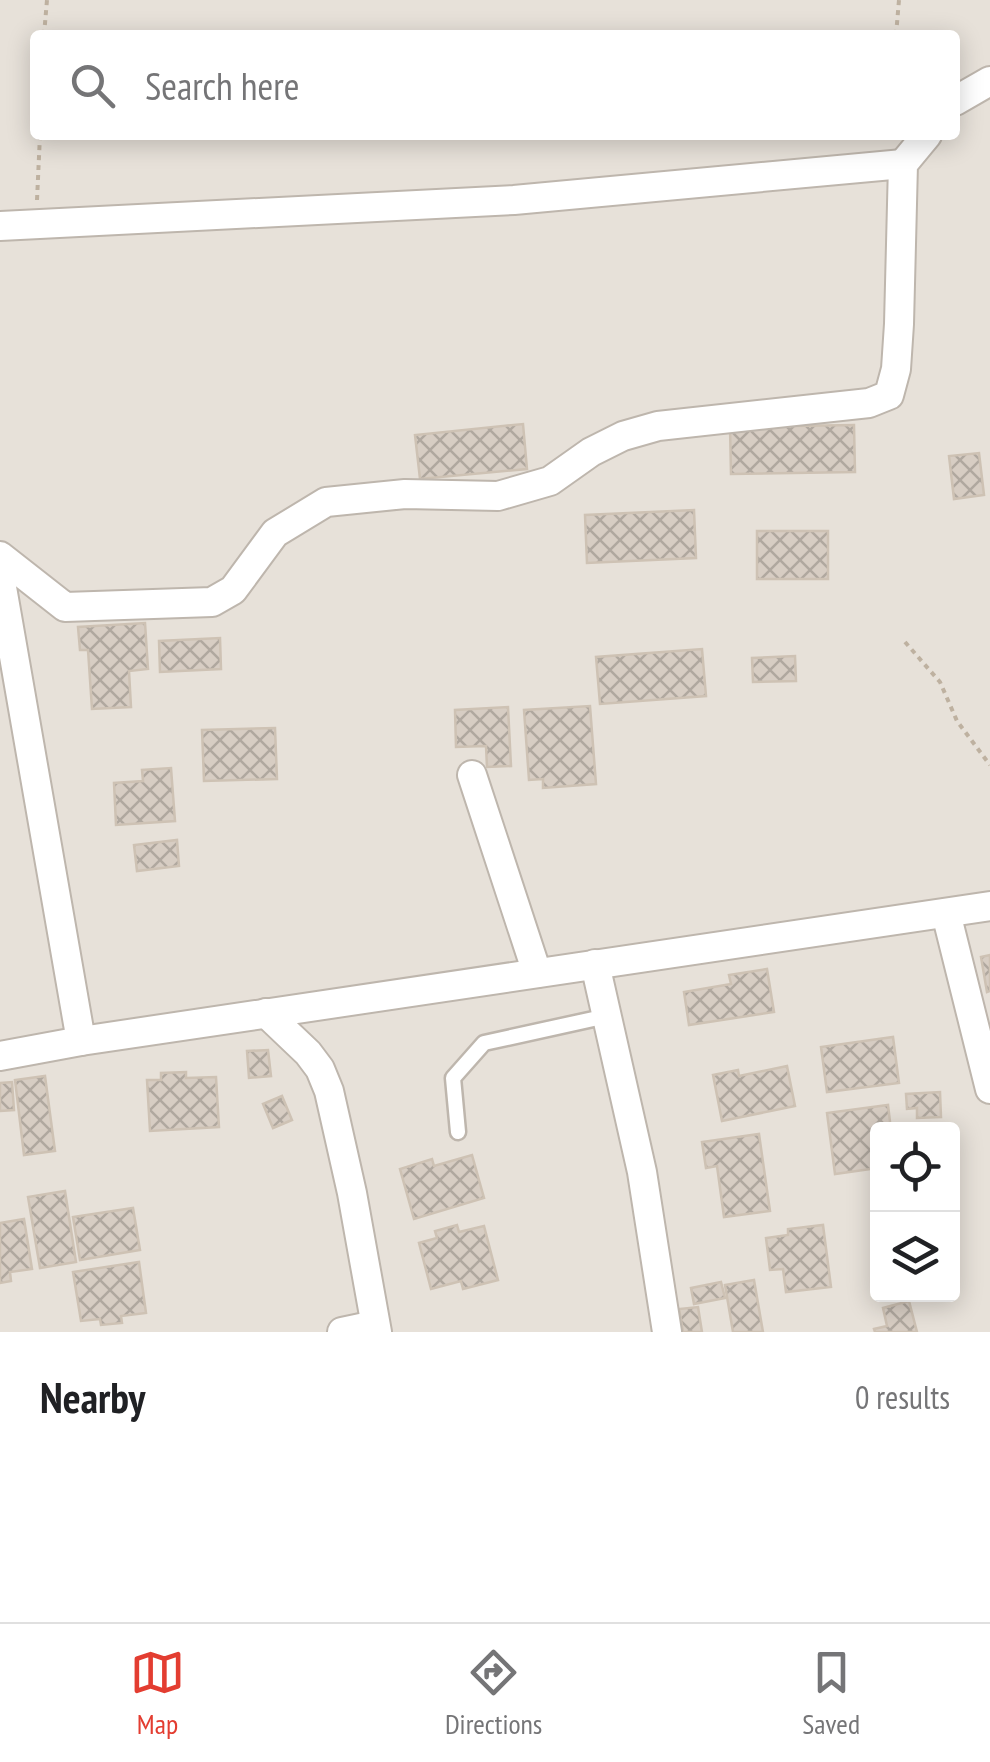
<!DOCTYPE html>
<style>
:root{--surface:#fff;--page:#f6f6f6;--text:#202124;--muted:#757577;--line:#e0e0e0;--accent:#e33d31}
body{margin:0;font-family:"PT Sans Narrow",sans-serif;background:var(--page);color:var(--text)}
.controls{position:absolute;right:30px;bottom:30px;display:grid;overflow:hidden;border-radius:10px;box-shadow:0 5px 25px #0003}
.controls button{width:90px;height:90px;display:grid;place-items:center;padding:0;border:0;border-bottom:2px solid var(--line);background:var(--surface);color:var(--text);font:50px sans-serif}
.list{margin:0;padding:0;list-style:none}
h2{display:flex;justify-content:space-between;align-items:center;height:130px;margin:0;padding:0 40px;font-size:42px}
h2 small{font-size:32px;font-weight:400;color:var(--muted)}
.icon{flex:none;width:55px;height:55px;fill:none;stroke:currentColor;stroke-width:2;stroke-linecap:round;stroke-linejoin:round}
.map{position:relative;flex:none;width:990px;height:1332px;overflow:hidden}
.search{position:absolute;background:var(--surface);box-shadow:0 5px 25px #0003;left:30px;right:30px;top:30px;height:110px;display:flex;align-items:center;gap:25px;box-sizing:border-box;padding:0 35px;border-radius:10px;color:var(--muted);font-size:38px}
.sheet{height:290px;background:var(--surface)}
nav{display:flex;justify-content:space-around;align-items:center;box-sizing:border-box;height:140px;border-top:2px solid var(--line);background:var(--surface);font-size:28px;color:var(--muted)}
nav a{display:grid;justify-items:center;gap:5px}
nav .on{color:var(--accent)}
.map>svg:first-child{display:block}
.residential{fill:#e7e1d9;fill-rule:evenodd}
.building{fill:url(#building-cross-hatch);stroke:#cec2b4;stroke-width:2.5}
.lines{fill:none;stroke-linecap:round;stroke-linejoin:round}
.service-casing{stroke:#beb6ad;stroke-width:19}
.minor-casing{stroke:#beb6ad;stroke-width:32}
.path{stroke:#beb1a0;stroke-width:4;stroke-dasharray:5 5;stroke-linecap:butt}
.service{stroke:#fff;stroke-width:14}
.minor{stroke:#fff;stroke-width:28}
</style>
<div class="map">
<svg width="990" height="1332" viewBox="0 0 990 1332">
<defs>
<pattern id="building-cross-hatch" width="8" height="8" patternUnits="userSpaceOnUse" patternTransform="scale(2.5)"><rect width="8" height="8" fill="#d7cdc3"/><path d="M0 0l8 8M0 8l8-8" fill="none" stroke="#b0a89f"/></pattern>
</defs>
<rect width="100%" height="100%" fill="#f3f0ea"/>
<!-- residential -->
<path class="residential" d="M0,0H990V1332H0ZM35,35H955V135H35ZM878,1130H952V1294H878Z"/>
<!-- building -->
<g class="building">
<path d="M523,424L527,469L420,479L415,435Z"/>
<path d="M854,425L855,472L731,474L730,427Z"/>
<path d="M979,453L984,495L954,499L949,456Z"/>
<path d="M694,510L696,558L587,563L585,515Z"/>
<rect x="757" y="531" width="71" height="48"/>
<path d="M145,623L148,669L129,671L131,707L92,709L88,650H80L78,627Z"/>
<path d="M220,638L221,669L160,672L159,641Z"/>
<path d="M702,649L706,696L600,704L596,657Z"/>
<path d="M795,656L796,681L753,682L752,658Z"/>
<path d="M590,706L596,784L543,788V779L529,780L524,710Z"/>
<path d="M508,707L511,766L487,767L486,746L456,747L455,710Z"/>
<path d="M275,728L277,779L204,781L202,730Z"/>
<path d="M171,768L175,821L116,825L114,783L143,781L142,770Z"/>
<path d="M177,840L179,866L137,871L134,845Z"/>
<path d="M990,955V991L987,992L981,957Z"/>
<path d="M767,969L774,1012L689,1025L684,992L731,984L729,975Z"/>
<path d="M893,1037L899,1083L827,1092L821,1047Z"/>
<path d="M268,1050L271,1076L249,1078L247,1051Z"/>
<path d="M787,1066L795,1106L722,1121L713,1075L738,1070L739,1076Z"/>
<path d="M186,1072V1078L216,1077L219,1127L150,1131L147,1080H161V1073Z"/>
<path d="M45,1076L55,1151L24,1155L15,1080Z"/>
<path d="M12,1082L14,1110L0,1111V1083Z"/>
<path d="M940,1092L941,1117L917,1118V1108L907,1109L906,1094Z"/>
<path d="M282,1096L292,1120L273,1128L263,1104Z"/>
<path d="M888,1105L891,1130H878V1168L835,1174L827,1113Z"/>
<path d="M759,1134L770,1211L724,1217L717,1166L706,1168L702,1142Z"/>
<path d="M472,1155L484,1198L414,1219L400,1169L432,1159L434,1166Z"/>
<path d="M65,1191L76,1262L40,1268L28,1197Z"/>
<path d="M133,1208L140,1250L80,1260L73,1217Z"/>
<path d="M24,1219L32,1269L10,1272L11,1281L0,1283V1223Z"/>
<path d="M457,1225L459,1232L484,1226L498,1280L463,1289L461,1281L431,1289L419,1243L437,1238L435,1231Z"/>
<path d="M823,1225L831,1287L786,1292L783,1269L770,1270L766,1238L788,1235V1229Z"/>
<path d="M139,1262L146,1313L121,1316L122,1323L101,1325L100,1319L81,1321L73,1272Z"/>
<path d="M754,1280L763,1332H733L725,1285Z"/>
<path d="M721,1282L725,1298L694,1304L691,1288Z"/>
<path d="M909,1301L917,1332H875L874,1329L887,1326L883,1308Z"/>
<path d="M698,1307L702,1332H683L679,1309Z"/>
</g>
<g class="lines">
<!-- service casing -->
<g class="service-casing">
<path id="service" d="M458,1132L453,1078L484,1043L607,1016"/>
</g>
<!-- minor casing -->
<g class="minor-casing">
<g id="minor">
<path d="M955,101L990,81"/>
<path d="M0,226L514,200L903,164"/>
<path d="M0,556L65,607L212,602L233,590L275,533L326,502L405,494L498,496L550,481L591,452L623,436L658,426L869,403L889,395L896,369L899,324L903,164L927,135"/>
<path d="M0,576L81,1041"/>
<path d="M472,775L537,973"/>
<path d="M946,913L990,1089"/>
<path d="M595,964L642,1172L667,1332"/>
<path d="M266,1013L308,1053L320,1069L329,1091L352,1193L377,1332"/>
<path d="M0,1056L81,1041L990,906"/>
<path d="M342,1332L375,1325"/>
</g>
</g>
<!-- path -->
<g class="path">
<path d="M44,35L47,0"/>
<path d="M896,35L899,0"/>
<path d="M37,200L40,135"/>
<path d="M905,642L940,682L957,721L990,765"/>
</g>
<!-- service -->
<use href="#service" class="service"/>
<!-- minor -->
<use href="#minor" class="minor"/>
</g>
</svg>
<div class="controls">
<button><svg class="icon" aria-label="locate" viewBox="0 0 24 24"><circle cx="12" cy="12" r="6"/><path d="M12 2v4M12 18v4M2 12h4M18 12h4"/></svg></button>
<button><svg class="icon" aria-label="layers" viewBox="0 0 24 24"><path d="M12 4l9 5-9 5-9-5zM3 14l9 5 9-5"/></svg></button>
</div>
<div class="search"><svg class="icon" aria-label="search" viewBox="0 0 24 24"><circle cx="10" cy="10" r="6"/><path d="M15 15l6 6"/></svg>Search here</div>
</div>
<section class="sheet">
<h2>Nearby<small>0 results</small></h2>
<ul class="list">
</ul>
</section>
<nav>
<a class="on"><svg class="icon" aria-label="map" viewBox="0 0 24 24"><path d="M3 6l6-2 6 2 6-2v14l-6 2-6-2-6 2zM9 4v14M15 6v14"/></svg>Map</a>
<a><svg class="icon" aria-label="directions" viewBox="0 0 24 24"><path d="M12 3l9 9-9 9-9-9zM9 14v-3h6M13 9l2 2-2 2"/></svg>Directions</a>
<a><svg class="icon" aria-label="saved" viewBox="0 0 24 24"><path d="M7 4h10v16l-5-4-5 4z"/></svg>Saved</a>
</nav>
